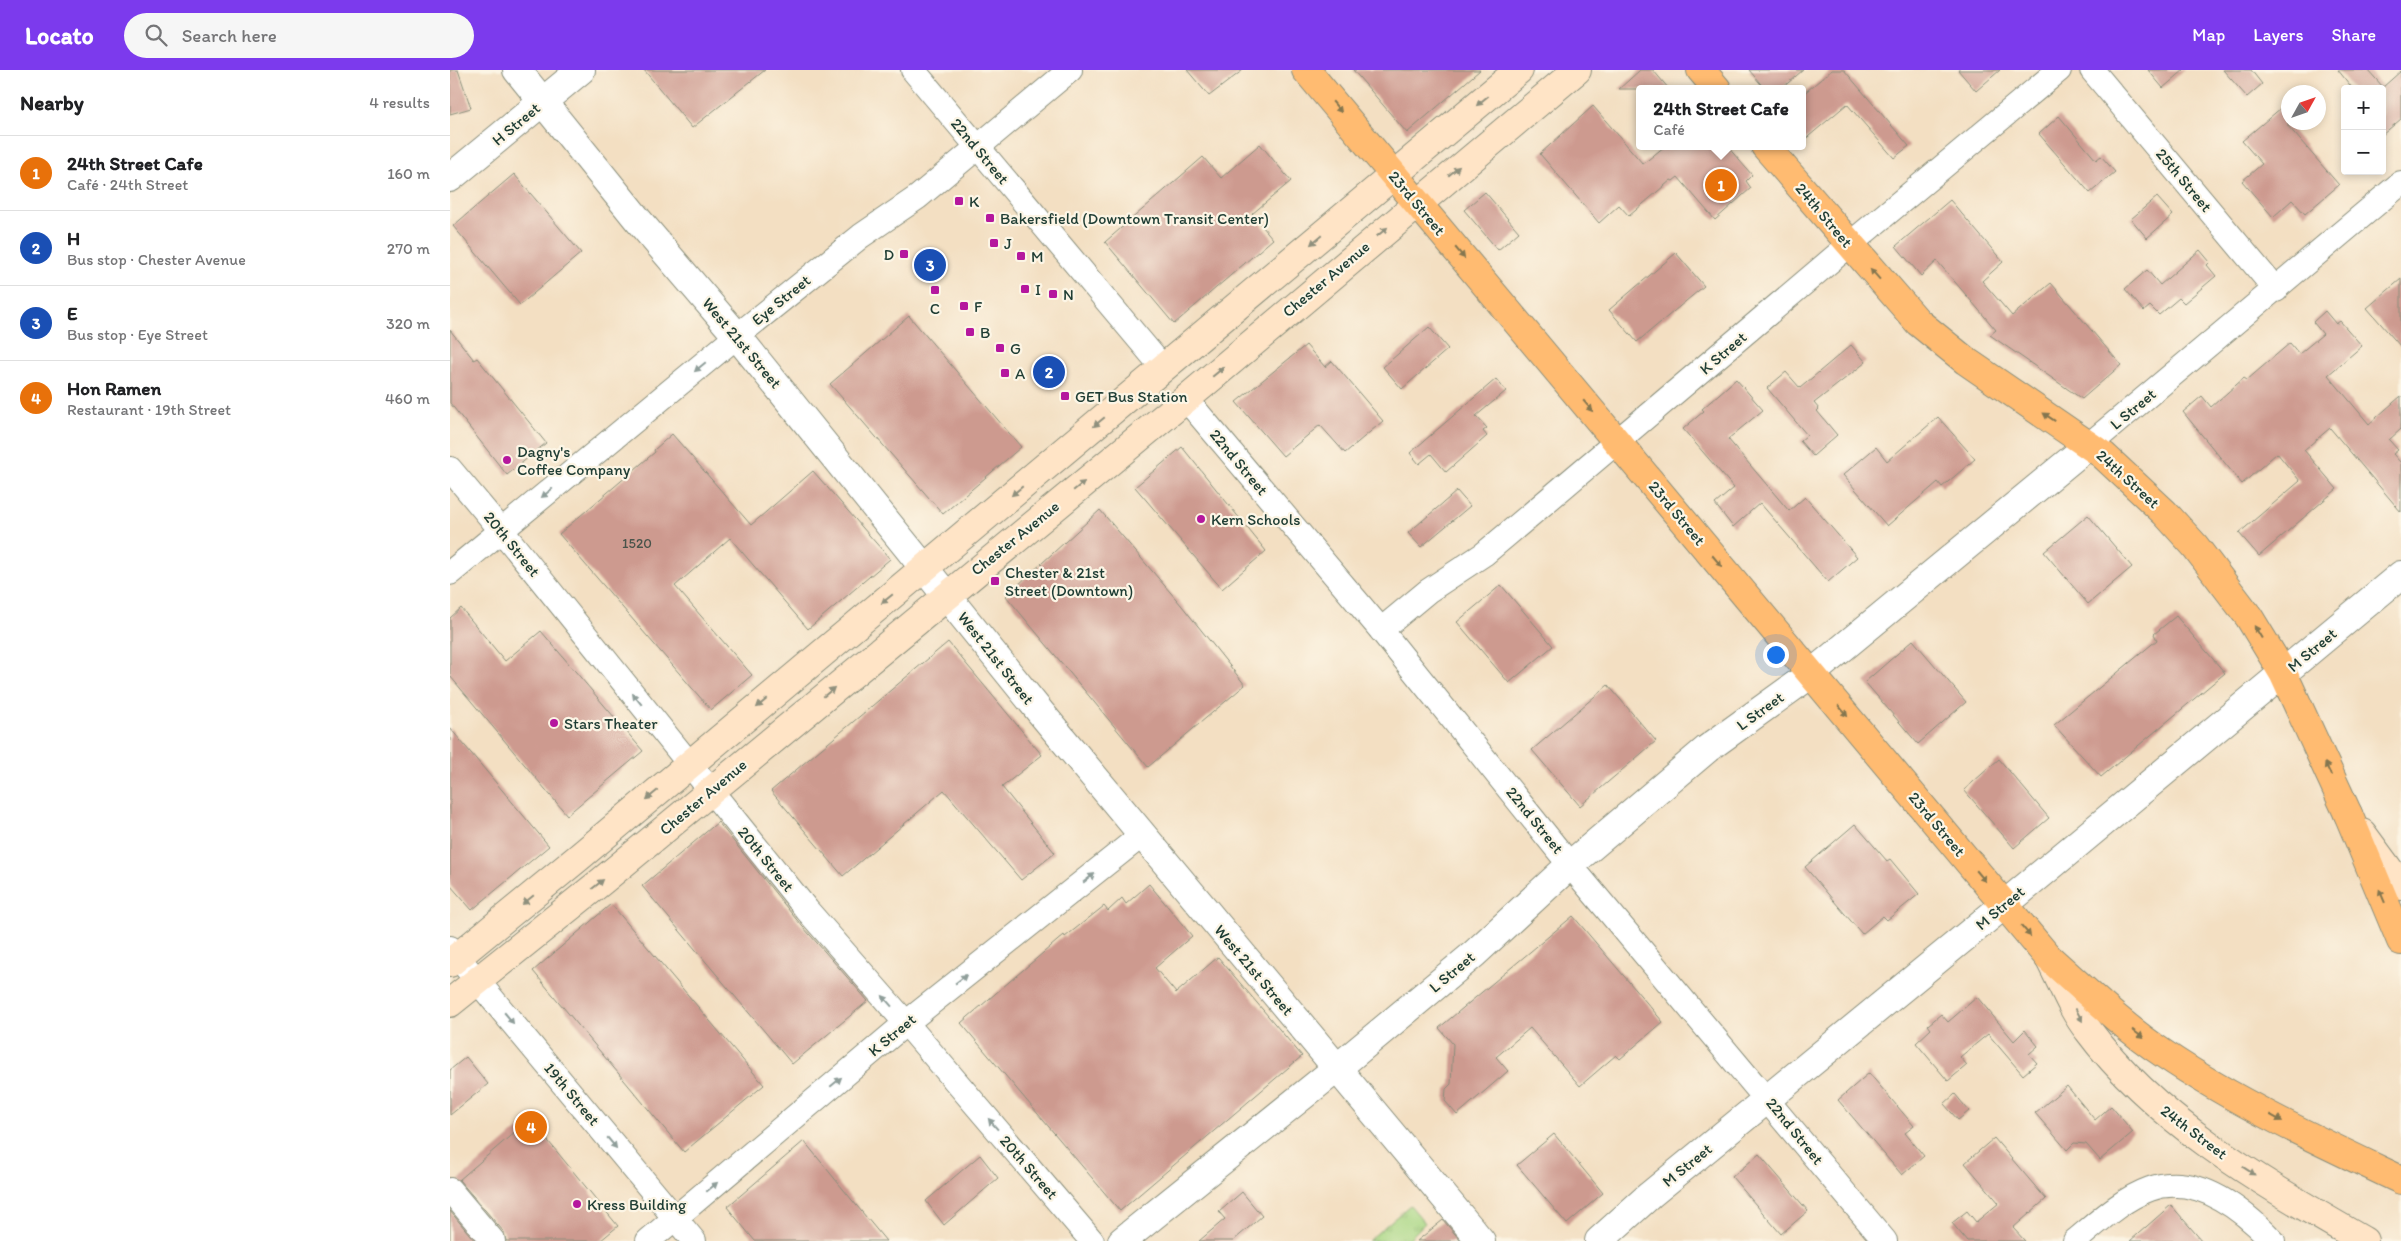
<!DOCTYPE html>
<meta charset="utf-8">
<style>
:root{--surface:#fff;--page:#f6f6f6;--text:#202124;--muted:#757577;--line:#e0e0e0;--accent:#7c3aed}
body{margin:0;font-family:Itim,sans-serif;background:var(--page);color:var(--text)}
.controls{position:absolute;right:15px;top:15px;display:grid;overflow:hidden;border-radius:5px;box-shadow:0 2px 8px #0003}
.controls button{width:45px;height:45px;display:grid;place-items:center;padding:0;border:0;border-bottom:1px solid var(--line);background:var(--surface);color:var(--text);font:25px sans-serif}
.compass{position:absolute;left:1831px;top:15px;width:45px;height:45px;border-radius:50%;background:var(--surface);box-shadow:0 2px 8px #0003;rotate:50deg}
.you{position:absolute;left:1325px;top:584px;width:18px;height:18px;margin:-12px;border:4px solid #fff;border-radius:50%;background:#1a73e8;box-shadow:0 0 0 8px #1a73e833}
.badge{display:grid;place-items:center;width:32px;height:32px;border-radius:50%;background:var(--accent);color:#fff;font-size:16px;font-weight:700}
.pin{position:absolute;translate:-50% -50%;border:2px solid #fff;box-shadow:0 1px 5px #0006}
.popup{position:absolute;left:1186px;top:15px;width:170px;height:65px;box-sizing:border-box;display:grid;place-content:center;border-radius:5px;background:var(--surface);filter:drop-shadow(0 1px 4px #0005);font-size:16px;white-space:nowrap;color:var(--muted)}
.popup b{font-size:19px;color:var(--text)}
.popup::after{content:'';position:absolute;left:50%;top:100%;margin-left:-10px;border:10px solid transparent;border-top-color:var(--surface)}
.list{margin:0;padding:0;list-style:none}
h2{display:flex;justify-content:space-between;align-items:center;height:65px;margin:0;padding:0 20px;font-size:21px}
h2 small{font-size:16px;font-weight:400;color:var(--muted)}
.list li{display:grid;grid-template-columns:32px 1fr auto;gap:15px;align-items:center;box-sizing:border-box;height:75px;padding:0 20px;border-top:1px solid var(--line)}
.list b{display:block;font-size:19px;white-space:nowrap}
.list p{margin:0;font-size:16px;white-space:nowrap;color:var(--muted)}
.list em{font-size:16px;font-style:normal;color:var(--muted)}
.icon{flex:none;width:28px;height:28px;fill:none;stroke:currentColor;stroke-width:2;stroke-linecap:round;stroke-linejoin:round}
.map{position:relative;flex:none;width:1951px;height:1171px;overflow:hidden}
header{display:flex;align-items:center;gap:30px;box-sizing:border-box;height:70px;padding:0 25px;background:var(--accent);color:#fff}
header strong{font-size:24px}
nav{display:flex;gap:28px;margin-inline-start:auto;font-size:18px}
.search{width:350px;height:45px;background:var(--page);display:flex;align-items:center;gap:12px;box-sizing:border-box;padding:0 18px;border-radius:28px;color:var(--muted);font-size:19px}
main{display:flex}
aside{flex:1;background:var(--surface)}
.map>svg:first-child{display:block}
.park{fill:url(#park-tufts);stroke:#648a5c}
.building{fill:#cd9a8f}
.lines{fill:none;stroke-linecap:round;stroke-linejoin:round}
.minor-casing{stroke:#898e7b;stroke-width:26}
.tertiary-casing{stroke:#898e7b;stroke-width:30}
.secondary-casing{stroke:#898e7b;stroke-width:30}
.primary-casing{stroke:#898e7b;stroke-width:30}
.motorway-casing{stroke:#898e7b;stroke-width:30}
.minor{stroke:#fff;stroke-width:24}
.tertiary{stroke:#fff;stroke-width:28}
.secondary{stroke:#ffe4c6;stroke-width:28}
.primary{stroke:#ffbb71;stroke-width:28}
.motorway{stroke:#ffbb71;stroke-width:28}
.oneway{fill:#8f907d}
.oneway2{fill:#84764f}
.oneway3{fill:#8f9e9a}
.poi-dot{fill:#b5179e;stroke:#fcf5e5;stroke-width:2}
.labels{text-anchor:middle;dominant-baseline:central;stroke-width:4.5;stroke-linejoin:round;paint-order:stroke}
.number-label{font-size:14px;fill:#4a544b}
.street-label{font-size:16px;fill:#1f3d34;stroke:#fcf5e5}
.poi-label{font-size:16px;fill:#1f3d34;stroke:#fcf5e5;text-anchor:start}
</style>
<header>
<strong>Locato</strong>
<div class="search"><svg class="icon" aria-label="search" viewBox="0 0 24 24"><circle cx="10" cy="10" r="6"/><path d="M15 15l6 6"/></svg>Search here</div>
<nav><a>Map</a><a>Layers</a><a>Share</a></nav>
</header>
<main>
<aside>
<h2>Nearby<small>4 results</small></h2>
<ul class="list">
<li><span class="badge" style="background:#e8710a">1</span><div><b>24th Street Cafe</b><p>Café · 24th Street</p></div><em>160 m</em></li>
<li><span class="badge" style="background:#1a4fb4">2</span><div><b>H</b><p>Bus stop · Chester Avenue</p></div><em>270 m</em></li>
<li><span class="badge" style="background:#1a4fb4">3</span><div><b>E</b><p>Bus stop · Eye Street</p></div><em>320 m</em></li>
<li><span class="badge" style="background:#e8710a">4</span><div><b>Hon Ramen</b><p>Restaurant · 19th Street</p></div><em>460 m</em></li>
</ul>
</aside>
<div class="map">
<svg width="1951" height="1171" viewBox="0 0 1951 1171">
<defs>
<pattern id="park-tufts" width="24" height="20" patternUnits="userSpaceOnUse" patternTransform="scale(1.25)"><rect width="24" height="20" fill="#a9d784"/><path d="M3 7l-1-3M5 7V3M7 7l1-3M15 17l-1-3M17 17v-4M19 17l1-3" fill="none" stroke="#91b973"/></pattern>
</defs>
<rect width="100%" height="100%" fill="#fcf5e5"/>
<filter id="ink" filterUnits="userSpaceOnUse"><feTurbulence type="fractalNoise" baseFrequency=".02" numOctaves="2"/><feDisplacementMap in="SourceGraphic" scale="10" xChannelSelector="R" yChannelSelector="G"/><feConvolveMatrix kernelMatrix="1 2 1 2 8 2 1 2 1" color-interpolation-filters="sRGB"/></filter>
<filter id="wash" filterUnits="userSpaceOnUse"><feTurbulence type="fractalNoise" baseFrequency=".0096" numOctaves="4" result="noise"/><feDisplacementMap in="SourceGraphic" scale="20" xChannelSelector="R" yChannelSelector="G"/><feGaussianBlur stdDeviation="1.12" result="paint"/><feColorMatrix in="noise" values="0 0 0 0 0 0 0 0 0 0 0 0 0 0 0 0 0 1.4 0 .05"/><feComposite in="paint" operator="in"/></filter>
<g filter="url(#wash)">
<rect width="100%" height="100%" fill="#f3dfc2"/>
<!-- park -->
<path class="park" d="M960,1135L975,1153L957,1171H918Z"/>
<g id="blocks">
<!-- building -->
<g class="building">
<path d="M0,0H8L21,38L0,44Z"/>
<path d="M194,0H315L242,58Z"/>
<path d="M737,0H793L759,26Z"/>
<path d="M903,0H1030L957,63Z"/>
<path d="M1190,0H1203L1219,19H1169Z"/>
<path d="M1299,0H1353L1331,19H1315Z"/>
<path d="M1382,0H1394L1459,76L1444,88L1397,34L1352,72V25Z"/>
<path d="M1508,0H1550L1526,21Z"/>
<path d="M1698,0H1734L1713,18Z"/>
<path d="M1773,0H1801L1812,14L1797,27Z"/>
<path d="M1888,0H1918L1933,17L1951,1V49L1932,65V19H1903Z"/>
<path d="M1838,32V56L1889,115L1855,144L1842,130L1823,147L1792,111L1812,94L1792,71Z"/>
<path d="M1143,36L1193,94L1215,76H1277L1302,105L1296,111L1301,118L1265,150L1228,107L1223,111L1221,110L1179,146L1169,135L1149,153L1090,84Z"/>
<path d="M1609,46L1646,90L1651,86L1665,102L1640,123L1589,64Z"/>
<path d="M810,74L841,111L802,144L823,169L724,254L655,172L753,87L771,108Z"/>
<path d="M64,104L131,183L70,235L3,156Z"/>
<path d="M1035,122L1069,162L1048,180L1014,140Z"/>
<path d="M1707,127L1723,145L1697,168L1681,149Z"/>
<path d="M1500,130L1553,192L1532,211L1562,246L1601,213L1671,295L1632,329L1540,265L1546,260L1487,191L1471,206L1446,176Z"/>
<path d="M1750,180L1760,192L1757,195L1766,206L1734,233L1729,228L1709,245L1700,236L1694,241L1675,219L1697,200L1710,215Z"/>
<path d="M1226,183L1254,216L1187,272L1159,240Z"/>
<path d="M1951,209V277L1917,238Z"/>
<path d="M1875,241L1886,254L1890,251L1912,276L1878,305L1919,354L1951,326V359L1939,370L1948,380L1943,384L1951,393V442L1880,358L1854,380L1887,419L1809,486L1789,463L1850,411L1827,383L1792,414L1733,342L1752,326L1761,337L1794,308L1797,310L1840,273L1849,284L1873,264L1863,252Z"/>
<path d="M459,246L571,377L493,444L380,314Z"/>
<path d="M979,257L998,279L952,319L933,297Z"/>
<path d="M0,260L24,290L27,288L96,373L57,405L0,333Z"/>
<path d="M856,275L875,297L882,291L933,351L895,383L870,355L833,386L786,332Z"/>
<path d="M1401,275L1416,292L1364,333L1369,339L1367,341L1387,365L1363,386L1350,371L1357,365L1317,318L1336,302L1350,318Z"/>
<path d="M1046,309L1056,321L1026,346L1037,358L1033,361L1037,366L996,402L981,384L969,394L960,383Z"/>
<path d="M1286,309L1313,340L1278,369L1339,441L1355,427L1407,487L1378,512L1310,433L1283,457L1265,434L1284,418L1233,359L1254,341L1252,339Z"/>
<path d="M1488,347L1525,389L1492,417L1488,412L1437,456L1393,405L1426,377L1437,391Z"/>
<path d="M222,364L301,455L363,401L440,489L358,559L280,468L225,516L302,605L261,640L109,464L205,382L204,380Z"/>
<path d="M732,377L816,481L772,519L685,417Z"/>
<path d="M1007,421L1020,436L971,477L958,463Z"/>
<path d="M650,440L732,536L795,615L698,697L556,526Z"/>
<path d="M1638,445L1682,497L1638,534L1594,482Z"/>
<path d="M1051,515L1103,576L1059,613L1007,552Z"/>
<path d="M11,538L55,591L91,561L193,681L117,745L0,606V548Z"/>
<path d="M1726,546L1775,603L1651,707L1604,655L1707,570L1704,564Z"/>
<path d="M1463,570L1516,632L1468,674L1415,612Z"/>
<path d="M498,572L592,685L552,717L605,783L571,810L494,720L393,806L321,721Z"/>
<path d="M1158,615L1206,671L1130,736L1082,680Z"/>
<path d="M0,658L99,776L22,840L0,815Z"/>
<path d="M1549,689L1599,748L1564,778L1514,720Z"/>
<path d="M268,752L346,849L418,931L342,994L192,816Z"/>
<path d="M1405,754L1437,791L1440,789L1469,824L1437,850L1433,846L1412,864L1355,797Z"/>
<path d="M699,814L742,866L705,898L726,923L768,887L852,986L670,1141L511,953L614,865L615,867L654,836L658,841L672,828L676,834Z"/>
<path d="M161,834L314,1015L234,1082L83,901Z"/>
<path d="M1123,846L1213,952L1170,989L1166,985L1130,1016L1080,958L1046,987L1058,1001L1007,1045L995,1031L996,1019L1001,1014L1003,974L989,958Z"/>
<path d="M1527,927L1564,971L1575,960L1588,976L1579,984L1587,993L1573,1005L1538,964L1510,987L1517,995L1498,1011L1466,973L1481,959L1478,955L1491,944L1498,952Z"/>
<path d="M16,987L38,1014L0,1045V1000Z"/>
<path d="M1419,1003L1464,1056L1455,1063L1474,1086L1452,1105L1388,1030Z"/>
<path d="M1617,1016L1645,1050L1661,1036L1683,1062L1650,1090L1636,1074L1624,1073L1617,1080L1585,1043Z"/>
<path d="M1505,1024L1519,1041L1508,1050L1494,1034Z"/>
<path d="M80,1049L168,1156L150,1171H56L54,1162L9,1110Z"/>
<path d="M1104,1064L1153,1123L1117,1154L1067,1095Z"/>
<path d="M1544,1068L1596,1129L1563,1158L1575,1171H1517L1502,1153L1517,1141L1526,1152L1549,1133L1515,1093Z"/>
<path d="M354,1071L402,1130L436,1171H305L277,1137Z"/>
<path d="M1309,1084L1358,1141L1331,1164L1282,1107Z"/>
<path d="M530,1085L548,1108L494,1155L476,1131Z"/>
<path d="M792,1122L812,1146L783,1171H749L775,1149L769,1142Z"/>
<path d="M1721,1135L1752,1171H1680Z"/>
<path d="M0,1141L25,1171H0Z"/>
<path d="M993,1150L1011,1171H967Z"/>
</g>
</g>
</g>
<g filter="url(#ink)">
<use href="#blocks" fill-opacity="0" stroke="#898e7b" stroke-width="1"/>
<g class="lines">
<!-- minor casing -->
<g class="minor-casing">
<g id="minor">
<path d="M463,0L714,299"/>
<path d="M1642,0L1826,220"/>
<path d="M736,329L931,560L1120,795L1435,1171"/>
<path d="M1639,375L1951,113"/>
<path d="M0,399L51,460L357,840L456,953L642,1171"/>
<path d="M0,503L287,266L411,166L468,127L620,0"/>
<path d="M931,560L978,521L1034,484L1059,463L1399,175L1609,0"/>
<path d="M0,878L244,1171"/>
<path d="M0,1120L43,1171"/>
<path d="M198,1171L456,953L692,765"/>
<path d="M1625,1171C1648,1152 1672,1129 1700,1119C1747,1102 1793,1140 1823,1171"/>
</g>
</g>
<!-- tertiary casing -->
<g class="tertiary-casing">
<g id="tertiary">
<path d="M67,0L188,150L287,266L591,643L1031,1171"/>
<path d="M0,108L131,0"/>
<path d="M672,1171L886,999L1024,884L1120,795L1257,679L1361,604L1639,375"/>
<path d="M1149,1171L1200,1125L1554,835L1951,505"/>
</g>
</g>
<!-- secondary casing -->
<g class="secondary-casing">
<g id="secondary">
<path d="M1912,763L1951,816"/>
<path d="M1600,890C1612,913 1622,940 1638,960C1708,1054 1814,1113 1914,1171"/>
<path d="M0,893L128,788L1069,0"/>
<path d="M0,933L152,811L736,329L1127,0"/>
</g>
</g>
<!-- primary casing -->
<g class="primary-casing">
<g id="primary">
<path d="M856,0L1598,887"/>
<path d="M1251,0L1267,19"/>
<path d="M1315,76L1468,252L1516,291L1653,385L1715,443L1745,476L1799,547L1833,603L1898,744"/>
</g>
</g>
<!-- motorway casing -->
<g class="motorway-casing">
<g id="motorway">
<path d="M1898,744L1951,871"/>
<path d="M1598,887C1635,920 1672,956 1714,984C1788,1034 1871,1072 1951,1110"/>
</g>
</g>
<!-- minor -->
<use href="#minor" class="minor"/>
<!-- tertiary -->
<use href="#tertiary" class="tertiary"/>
<!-- secondary -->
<use href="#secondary" class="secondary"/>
<!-- primary -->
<use href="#primary" class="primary"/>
<!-- motorway -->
<use href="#motorway" class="motorway"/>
</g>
<!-- one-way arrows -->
<defs><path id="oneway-solid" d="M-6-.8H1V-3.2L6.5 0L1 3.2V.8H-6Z" transform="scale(1.25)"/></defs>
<g class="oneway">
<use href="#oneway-solid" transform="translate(1032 31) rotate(140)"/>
<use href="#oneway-solid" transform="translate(1004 101) rotate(-40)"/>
<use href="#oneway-solid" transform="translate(932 162) rotate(-40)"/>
<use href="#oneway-solid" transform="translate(866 170) rotate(140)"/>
<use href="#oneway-solid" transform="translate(768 302) rotate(-40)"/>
<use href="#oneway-solid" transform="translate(649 352) rotate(140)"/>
<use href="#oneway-solid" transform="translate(629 416) rotate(-39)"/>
<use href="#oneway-solid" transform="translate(567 421) rotate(140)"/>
<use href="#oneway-solid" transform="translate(437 529) rotate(141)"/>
<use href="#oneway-solid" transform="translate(379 622) rotate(-40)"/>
<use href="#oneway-solid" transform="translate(312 633) rotate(140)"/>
<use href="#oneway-solid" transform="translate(202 725) rotate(140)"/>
<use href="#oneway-solid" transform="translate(148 814) rotate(-39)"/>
<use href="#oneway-solid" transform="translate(78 830) rotate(141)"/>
<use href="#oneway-solid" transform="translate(1629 945) rotate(62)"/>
<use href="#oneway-solid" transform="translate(1799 1101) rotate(33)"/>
</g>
<g class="oneway2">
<use href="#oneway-solid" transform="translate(887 37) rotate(50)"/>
<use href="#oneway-solid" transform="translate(1010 183) rotate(50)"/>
<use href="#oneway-solid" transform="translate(1425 204) rotate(-131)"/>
<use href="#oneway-solid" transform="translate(1138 336) rotate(50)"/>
<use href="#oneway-solid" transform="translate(1599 347) rotate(-146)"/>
<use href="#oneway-solid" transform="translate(1267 491) rotate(50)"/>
<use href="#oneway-solid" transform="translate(1808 562) rotate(-121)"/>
<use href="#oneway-solid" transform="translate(1393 641) rotate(50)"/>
<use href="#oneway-solid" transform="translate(1878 699) rotate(-115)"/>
<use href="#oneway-solid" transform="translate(1531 806) rotate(50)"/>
<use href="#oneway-solid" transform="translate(1932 826) rotate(-113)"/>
<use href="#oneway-solid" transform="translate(1576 861) rotate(50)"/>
<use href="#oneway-solid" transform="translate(1688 964) rotate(37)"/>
<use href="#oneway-solid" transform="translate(1826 1048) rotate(28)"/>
</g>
<g class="oneway3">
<use href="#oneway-solid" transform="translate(250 297) rotate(140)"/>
<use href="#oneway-solid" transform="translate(97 423) rotate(141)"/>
<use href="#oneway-solid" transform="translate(187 629) rotate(-129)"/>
<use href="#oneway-solid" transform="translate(639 808) rotate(-38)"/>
<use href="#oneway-solid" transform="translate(511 909) rotate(-38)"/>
<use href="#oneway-solid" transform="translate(437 931) rotate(-131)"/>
<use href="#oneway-solid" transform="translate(59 948) rotate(50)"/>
<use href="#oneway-solid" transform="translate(386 1012) rotate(-40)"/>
<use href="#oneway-solid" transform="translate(543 1054) rotate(-131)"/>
<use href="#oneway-solid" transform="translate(162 1073) rotate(50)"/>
<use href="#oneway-solid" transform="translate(262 1117) rotate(-40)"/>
</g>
</g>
<!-- markers -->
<g class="poi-dot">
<rect x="504" y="126" width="10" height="10" rx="2.5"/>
<rect x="535" y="143" width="10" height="10" rx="2.5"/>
<rect x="539" y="168" width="10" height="10" rx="2.5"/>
<rect x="449" y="179" width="10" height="10" rx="2.5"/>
<rect x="566" y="181" width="10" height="10" rx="2.5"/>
<rect x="570" y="214" width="10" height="10" rx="2.5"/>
<rect x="480" y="215" width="10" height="10" rx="2.5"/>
<rect x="598" y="219" width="10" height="10" rx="2.5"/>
<rect x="509" y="231" width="10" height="10" rx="2.5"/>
<rect x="515" y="257" width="10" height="10" rx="2.5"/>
<rect x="545" y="273" width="10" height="10" rx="2.5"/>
<rect x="550" y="298" width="10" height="10" rx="2.5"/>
<rect x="610" y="321" width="10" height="10" rx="2.5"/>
<circle cx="57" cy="390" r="5"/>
<circle cx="751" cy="449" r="5"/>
<rect x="540" y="506" width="10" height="10" rx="2.5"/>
<circle cx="104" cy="653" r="5"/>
<circle cx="127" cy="1134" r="5"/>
</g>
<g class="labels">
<!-- number labels -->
<g class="number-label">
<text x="187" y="473">1520</text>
</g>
<!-- street labels -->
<g class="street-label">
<text transform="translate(66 54) rotate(-40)">H Street</text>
<text transform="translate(530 81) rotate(50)">22nd Street</text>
<text transform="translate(1734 110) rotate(50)">25th Street</text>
<text transform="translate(967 133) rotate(50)">23rd Street</text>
<text transform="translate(1374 145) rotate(50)">24th Street</text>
<text transform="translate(876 209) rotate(-40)">Chester Avenue</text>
<text transform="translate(331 230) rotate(-39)">Eye Street</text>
<text transform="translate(292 273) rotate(50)">West 21st Street</text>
<text transform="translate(1273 283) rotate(-41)">K Street</text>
<text transform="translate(1683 339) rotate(-40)">L Street</text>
<text transform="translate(789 392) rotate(50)">22nd Street</text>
<text transform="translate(1678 409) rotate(42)">24th Street</text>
<text transform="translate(1227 443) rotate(50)">23rd Street</text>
<text transform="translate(565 468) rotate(-39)">Chester Avenue</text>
<text transform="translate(62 474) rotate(51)">20th Street</text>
<text transform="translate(1862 580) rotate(-40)">M Street</text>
<text transform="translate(546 588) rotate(52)">West 21st Street</text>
<text transform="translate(1310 641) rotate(-36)">L Street</text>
<text transform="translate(253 727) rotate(-40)">Chester Avenue</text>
<text transform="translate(1085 750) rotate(51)">22nd Street</text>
<text transform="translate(1487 754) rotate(50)">23rd Street</text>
<text transform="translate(316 789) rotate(51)">20th Street</text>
<text transform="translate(1550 838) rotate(-40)">M Street</text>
<text transform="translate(804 900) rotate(50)">West 21st Street</text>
<text transform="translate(1002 902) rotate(-40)">L Street</text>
<text transform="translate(442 965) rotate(-40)">K Street</text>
<text transform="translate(122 1024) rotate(50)">19th Street</text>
<text transform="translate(1345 1061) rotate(51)">22nd Street</text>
<text transform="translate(1744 1062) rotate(37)">24th Street</text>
<text transform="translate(1237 1095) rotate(-39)">M Street</text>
<text transform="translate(579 1097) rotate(49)">20th Street</text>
</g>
<!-- poi labels -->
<g class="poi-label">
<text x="519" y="131">K</text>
<text x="550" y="148">Bakersfield (Downtown Transit Center)</text>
<text x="554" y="173">J</text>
<text x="444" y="184" text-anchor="end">D</text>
<text x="581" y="186">M</text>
<text x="585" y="219">I</text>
<text x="613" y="224">N</text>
<text x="524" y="236">F</text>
<text x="485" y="238" text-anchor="middle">C</text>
<text x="530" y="262">B</text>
<text x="560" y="278">G</text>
<text x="565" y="303">A</text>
<text x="625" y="326">GET Bus Station</text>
<text x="67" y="381">Dagny's<tspan x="67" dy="18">Coffee Company</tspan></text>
<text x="761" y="449">Kern Schools</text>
<text x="555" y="502">Chester &amp; 21st<tspan x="555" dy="18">Street (Downtown)</tspan></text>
<text x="114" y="653">Stars Theater</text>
<text x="137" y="1134">Kress Building</text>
</g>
</g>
</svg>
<div class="controls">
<button>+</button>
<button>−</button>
</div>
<svg class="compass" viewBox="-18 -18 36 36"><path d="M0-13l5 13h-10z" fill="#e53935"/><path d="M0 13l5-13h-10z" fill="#757577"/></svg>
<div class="you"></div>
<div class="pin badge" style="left:1271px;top:115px;background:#e8710a">1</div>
<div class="popup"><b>24th Street Cafe</b>Café</div>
<div class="pin badge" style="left:599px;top:302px;background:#1a4fb4">2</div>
<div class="pin badge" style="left:480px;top:195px;background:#1a4fb4">3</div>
<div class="pin badge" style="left:81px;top:1057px;background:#e8710a">4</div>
</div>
</main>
